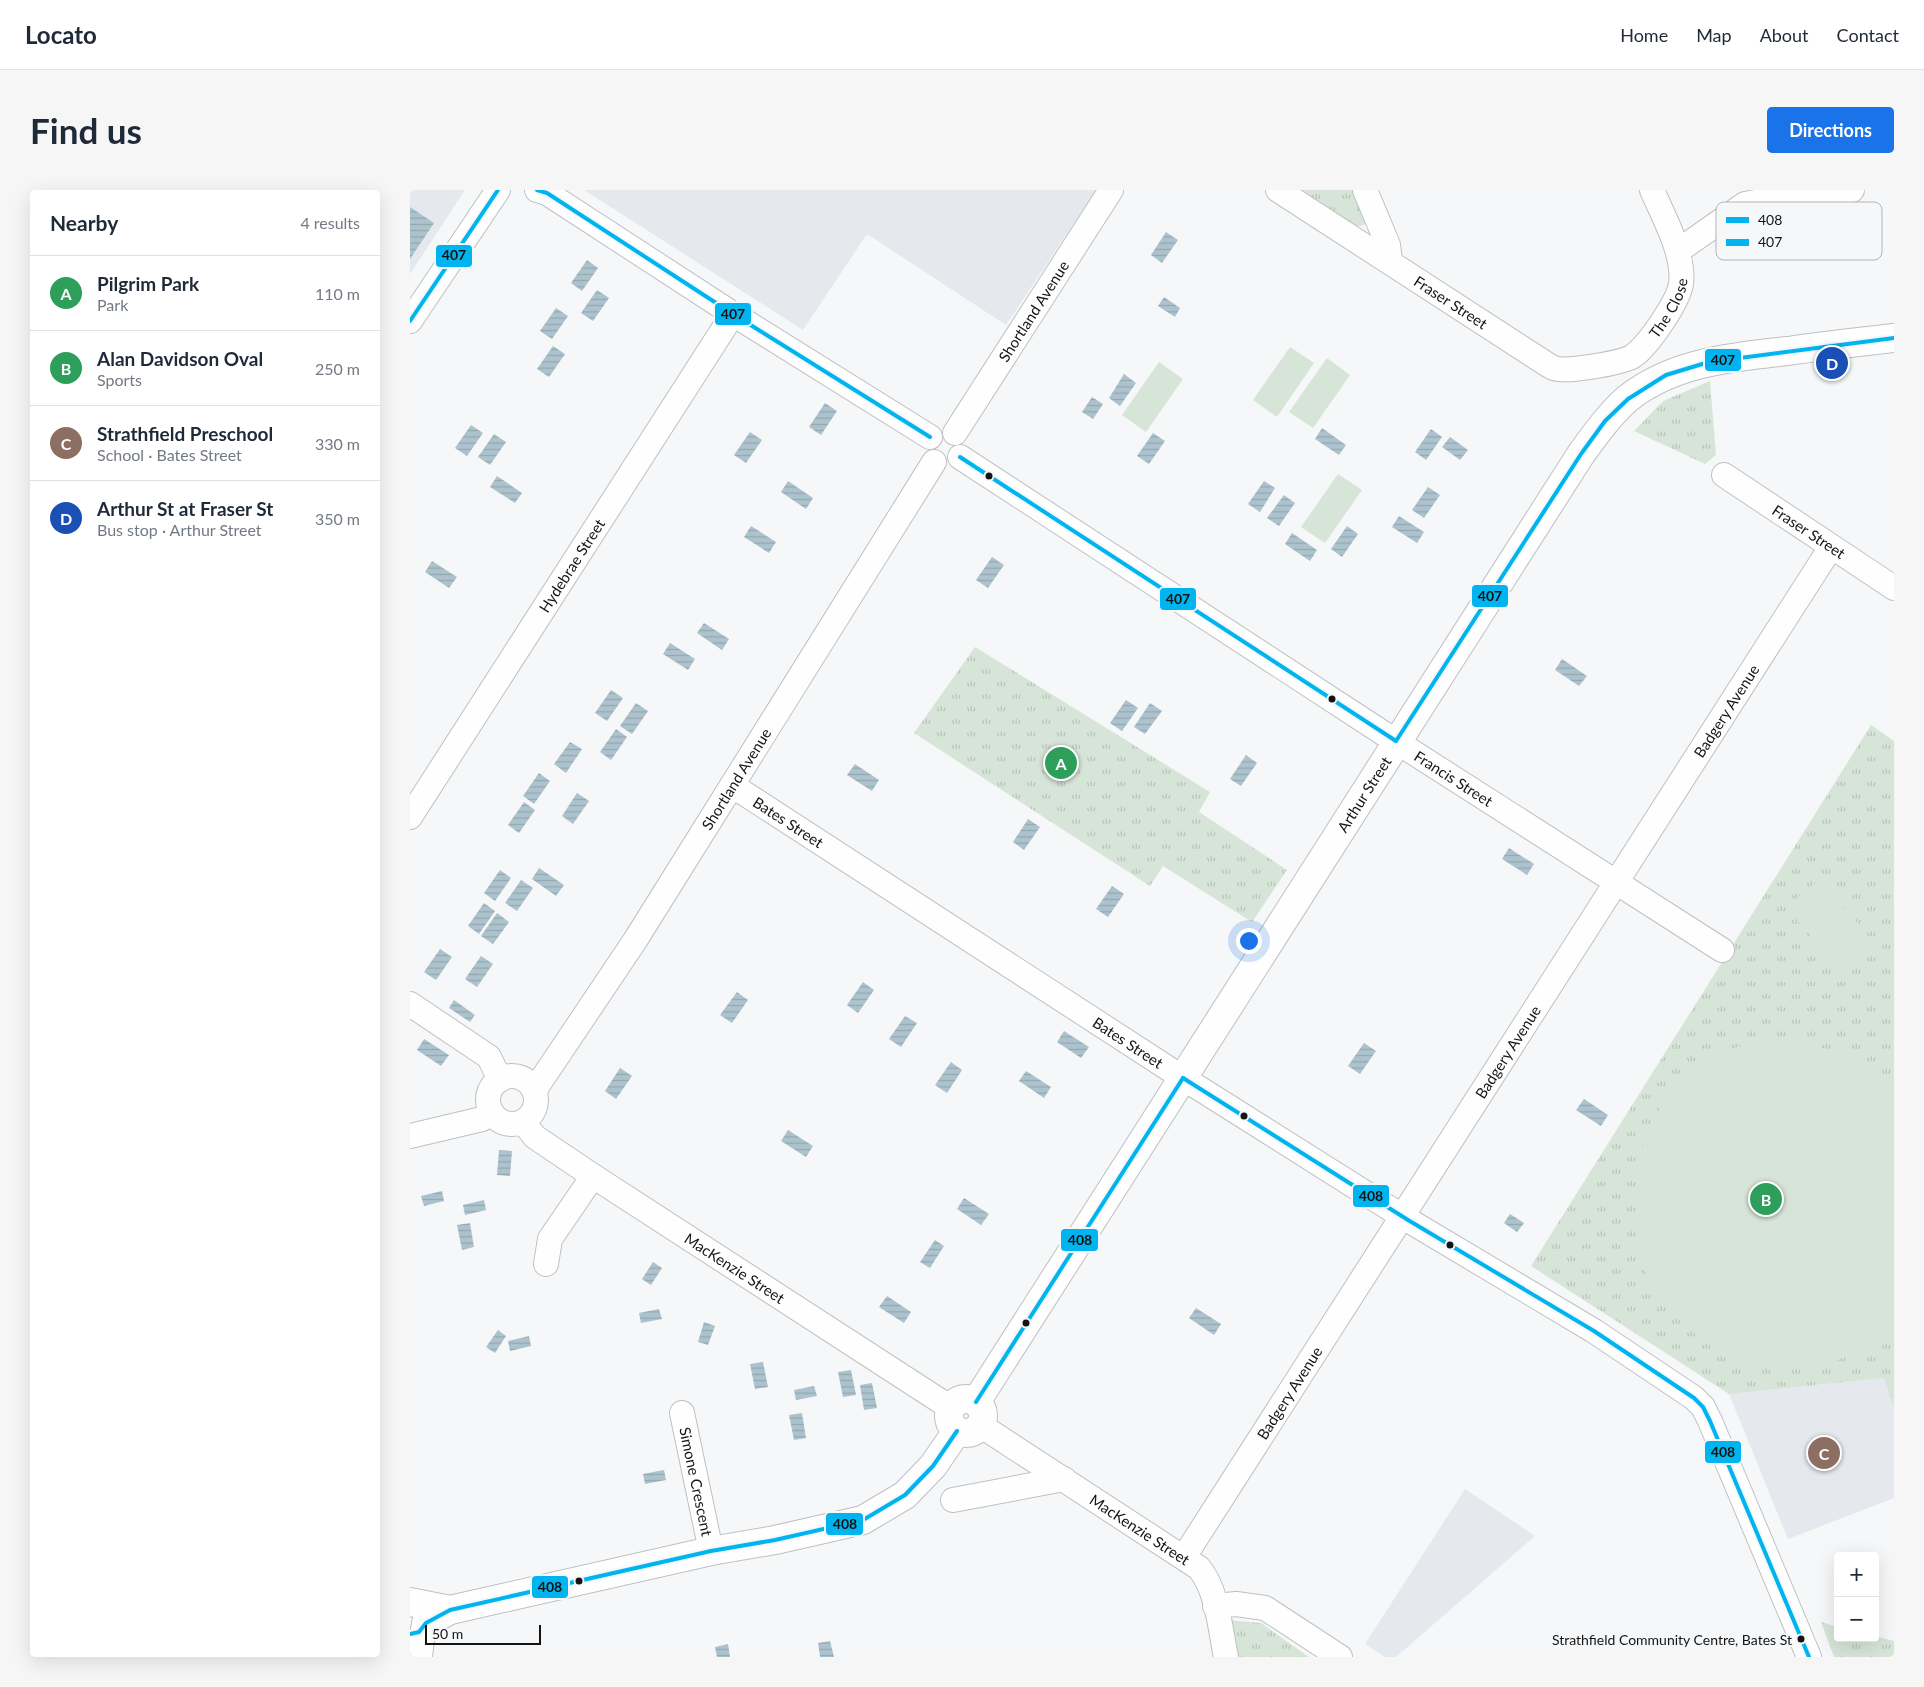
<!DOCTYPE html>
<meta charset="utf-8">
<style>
:root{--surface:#fff;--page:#f6f6f7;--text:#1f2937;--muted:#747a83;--line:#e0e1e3;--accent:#1a73e8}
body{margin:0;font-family:Lato,sans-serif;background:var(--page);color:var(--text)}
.controls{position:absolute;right:15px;bottom:15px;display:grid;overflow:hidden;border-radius:5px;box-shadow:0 5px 20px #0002}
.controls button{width:45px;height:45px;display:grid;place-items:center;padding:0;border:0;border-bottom:1px solid var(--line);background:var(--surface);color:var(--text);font:25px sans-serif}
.scale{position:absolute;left:15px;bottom:12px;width:116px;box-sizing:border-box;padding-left:5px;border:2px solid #141415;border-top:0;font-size:14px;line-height:18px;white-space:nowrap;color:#141415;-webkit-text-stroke:4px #f5f7f9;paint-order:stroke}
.you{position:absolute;left:838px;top:750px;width:18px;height:18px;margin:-12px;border:4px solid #fff;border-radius:50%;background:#1a73e8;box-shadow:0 0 0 8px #1a73e833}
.badge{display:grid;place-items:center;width:32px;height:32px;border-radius:50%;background:var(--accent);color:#fff;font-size:16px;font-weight:700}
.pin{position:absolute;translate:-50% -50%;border:2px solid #fff;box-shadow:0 1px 5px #0006}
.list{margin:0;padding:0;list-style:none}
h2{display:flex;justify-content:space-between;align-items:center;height:65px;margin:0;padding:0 20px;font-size:21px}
h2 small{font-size:16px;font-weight:400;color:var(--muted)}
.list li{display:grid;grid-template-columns:32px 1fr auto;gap:15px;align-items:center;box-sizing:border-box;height:75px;padding:0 20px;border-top:1px solid var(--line)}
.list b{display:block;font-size:19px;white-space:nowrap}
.list p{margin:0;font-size:16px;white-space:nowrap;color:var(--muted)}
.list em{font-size:16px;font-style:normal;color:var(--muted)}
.map{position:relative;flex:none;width:1484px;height:1467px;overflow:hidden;border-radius:5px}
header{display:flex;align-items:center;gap:30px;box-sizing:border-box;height:70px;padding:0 25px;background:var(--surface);border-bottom:1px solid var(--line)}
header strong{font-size:24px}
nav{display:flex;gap:28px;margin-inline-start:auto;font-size:18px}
.intro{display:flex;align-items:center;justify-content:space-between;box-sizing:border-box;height:120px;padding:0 30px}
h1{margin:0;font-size:35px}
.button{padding:12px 22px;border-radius:5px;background:var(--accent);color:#fff;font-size:18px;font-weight:700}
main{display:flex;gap:30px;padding:0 30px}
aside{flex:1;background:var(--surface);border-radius:5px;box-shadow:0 5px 20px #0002}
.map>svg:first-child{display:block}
.built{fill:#e5e8ed}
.park{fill:url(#park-tufts)}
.pitch{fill:#d7e5d9}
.water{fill:url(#water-rules)}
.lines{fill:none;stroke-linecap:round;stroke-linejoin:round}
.minor-casing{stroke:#bfc0c1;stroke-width:26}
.major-casing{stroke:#bfc0c1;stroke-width:30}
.minor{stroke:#fefefe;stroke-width:24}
.major{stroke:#fefefe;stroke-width:28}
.bus-1-casing{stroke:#f5f7f9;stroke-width:8}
.bus-2-casing{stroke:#f5f7f9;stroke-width:8}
.bus-1{stroke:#00b5ef;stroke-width:4}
.bus-2{stroke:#00b5ef;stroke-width:4}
.bus-dot{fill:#141415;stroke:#f5f7f9;stroke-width:2}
.labels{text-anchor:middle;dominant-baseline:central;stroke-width:4;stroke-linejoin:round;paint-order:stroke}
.bus-label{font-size:14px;fill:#141415;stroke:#f5f7f9;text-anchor:end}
.street-label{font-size:15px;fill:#141415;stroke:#f5f7f9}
.key{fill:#f5f7f9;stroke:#b2b3b5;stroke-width:1}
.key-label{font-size:14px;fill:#141415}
.line-badge{stroke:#f5f7f9;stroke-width:2}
.pale-badge-label{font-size:14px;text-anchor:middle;font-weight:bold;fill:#111}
</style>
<header>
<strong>Locato</strong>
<nav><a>Home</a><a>Map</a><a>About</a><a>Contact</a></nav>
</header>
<div class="intro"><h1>Find us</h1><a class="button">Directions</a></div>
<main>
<aside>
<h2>Nearby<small>4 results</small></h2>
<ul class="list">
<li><span class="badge" style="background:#2e9e5b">A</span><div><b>Pilgrim Park</b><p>Park</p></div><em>110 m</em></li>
<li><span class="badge" style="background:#2e9e5b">B</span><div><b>Alan Davidson Oval</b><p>Sports</p></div><em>250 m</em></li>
<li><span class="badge" style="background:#8d6e63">C</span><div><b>Strathfield Preschool</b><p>School · Bates Street</p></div><em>330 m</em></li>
<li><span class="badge" style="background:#1a4fb4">D</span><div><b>Arthur St at Fraser St</b><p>Bus stop · Arthur Street</p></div><em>350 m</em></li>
</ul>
</aside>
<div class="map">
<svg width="1484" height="1467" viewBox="0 0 1484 1467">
<defs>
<pattern id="park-tufts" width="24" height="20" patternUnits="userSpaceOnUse" patternTransform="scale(1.25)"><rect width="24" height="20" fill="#d7e5d9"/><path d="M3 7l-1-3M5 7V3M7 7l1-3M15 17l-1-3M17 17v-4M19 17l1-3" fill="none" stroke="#b8c4b9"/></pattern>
<pattern id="water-rules" width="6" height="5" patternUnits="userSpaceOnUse" patternTransform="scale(1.25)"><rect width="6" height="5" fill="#acc3cd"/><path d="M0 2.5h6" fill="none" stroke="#93a7af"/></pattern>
</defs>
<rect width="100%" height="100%" fill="#f6f7f8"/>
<!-- built -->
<g class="built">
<path d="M0,0H55L0,84Z"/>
<path d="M174,0H686L596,135L457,44L393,140Z"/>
<path d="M1474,1188L1484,1219V1308L1378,1349L1319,1204Z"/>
<path d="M1055,1299L1125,1346L986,1467H975L955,1454Z"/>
</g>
<!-- park -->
<g class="park">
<path d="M888,0H947L957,31L954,35L946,37Z"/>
<path d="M1300,191L1306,265L1295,274L1224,241L1253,211Z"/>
<path d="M565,457L800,602L789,622L877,680L842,732L753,676L740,696L504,543Z"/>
<path d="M1461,535L1484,551V1219L1474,1188L1319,1204L1121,1076Z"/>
<path d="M817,1430L851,1433L899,1467H825Z"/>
<path d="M1411,1432L1428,1437V1448H1465V1446L1484,1451V1467H1424Z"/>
</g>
<!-- pitch -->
<g class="pitch">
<path d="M880,157L904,173L867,227L843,210Z"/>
<path d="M917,168L940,185L903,238L879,222Z"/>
<path d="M749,172L773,189L736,242L712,225Z"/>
<path d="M928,284L952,300L915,353L891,337Z"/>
<path d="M1410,689L1464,753L1430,781L1376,717Z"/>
<path d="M1383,851C1421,858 1456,871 1484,899V1130C1471,1143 1457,1158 1440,1165C1358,1203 1274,1157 1235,1081C1228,1067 1227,1027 1228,1010C1228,993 1227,974 1232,958C1246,906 1293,863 1345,852C1357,850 1371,851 1383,851Z"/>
</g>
<!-- water -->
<g class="water">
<path d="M0,17L24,33L0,69Z"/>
<path d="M756,42L768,50L752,73L741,65Z"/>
<path d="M177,70L188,78L172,101L161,93Z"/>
<path d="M187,100L199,108L183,131L171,123Z"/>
<path d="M754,107L770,118L765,127L748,116Z"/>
<path d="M146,118L158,126L142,149L130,141Z"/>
<path d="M143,156L155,164L139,187L127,179Z"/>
<path d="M714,184L726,193L710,216L699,208Z"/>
<path d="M682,207L693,214L683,229L672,222Z"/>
<path d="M415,213L427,221L411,245L399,237Z"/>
<path d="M61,235L73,243L57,266L45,258Z"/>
<path d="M912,238L936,255L929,265L905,249Z"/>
<path d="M1021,239L1032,247L1016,270L1005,262Z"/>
<path d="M340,242L352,250L336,273L324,265Z"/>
<path d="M743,243L755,251L739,274L727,266Z"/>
<path d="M84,244L96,252L80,275L68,267Z"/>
<path d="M1040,247L1058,260L1050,270L1032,257Z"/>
<path d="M87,286L112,303L105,313L80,297Z"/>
<path d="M378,291L403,308L396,319L371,302Z"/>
<path d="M854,291L865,298L850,322L838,314Z"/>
<path d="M1018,297L1030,305L1014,328L1002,320Z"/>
<path d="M874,305L885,313L869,336L857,328Z"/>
<path d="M989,326L1014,342L1007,353L982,337Z"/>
<path d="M341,336L366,352L359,363L334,347Z"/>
<path d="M937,336L948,344L932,367L921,359Z"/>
<path d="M882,343L907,360L900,371L875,354Z"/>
<path d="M582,367L594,375L578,398L566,390Z"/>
<path d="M22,371L47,387L39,398L15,382Z"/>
<path d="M294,433L319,449L312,460L287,443Z"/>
<path d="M260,453L285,469L278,480L253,464Z"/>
<path d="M1152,469L1177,486L1169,496L1145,480Z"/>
<path d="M201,500L213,508L197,531L185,523Z"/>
<path d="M716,510L728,518L712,541L700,533Z"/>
<path d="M226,513L238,521L222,544L210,536Z"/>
<path d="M740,513L752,521L735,544L724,537Z"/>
<path d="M206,539L217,547L201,570L190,562Z"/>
<path d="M160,552L172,559L156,583L144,574Z"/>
<path d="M836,565L847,573L831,596L820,589Z"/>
<path d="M445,574L469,590L462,601L437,585Z"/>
<path d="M129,583L140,591L124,614L113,606Z"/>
<path d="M167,603L179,611L163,634L152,626Z"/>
<path d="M114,612L125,620L109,643L98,635Z"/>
<path d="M618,629L630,637L614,660L603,652Z"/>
<path d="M1099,658L1124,674L1117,685L1092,669Z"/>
<path d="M129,678L154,695L146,706L122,689Z"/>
<path d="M90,680L101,688L85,711L74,703Z"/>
<path d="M111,690L123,698L107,721L95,713Z"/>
<path d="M702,696L714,704L698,727L686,719Z"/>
<path d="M74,713L85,721L69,744L58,736Z"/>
<path d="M87,723L99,732L83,754L71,746Z"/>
<path d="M30,759L42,767L26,790L14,782Z"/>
<path d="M71,766L83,774L67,797L55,789Z"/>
<path d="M453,792L464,800L448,823L437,815Z"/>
<path d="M327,802L338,810L322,833L310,825Z"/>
<path d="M44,810L65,825L60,832L39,818Z"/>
<path d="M495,826L507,833L491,857L479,849Z"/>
<path d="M654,841L679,857L671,868L647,852Z"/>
<path d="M14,849L39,865L31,876L7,860Z"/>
<path d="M954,853L966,861L950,884L938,876Z"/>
<path d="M541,872L552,880L537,903L525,895Z"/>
<path d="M210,878L222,886L206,909L195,901Z"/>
<path d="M616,881L641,897L634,908L609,891Z"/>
<path d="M1174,909L1198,925L1191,936L1166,920Z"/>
<path d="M378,940L403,956L396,967L371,951Z"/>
<path d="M89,960L102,961L100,986L87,985Z"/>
<path d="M32,1001L34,1011L14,1016L11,1006Z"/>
<path d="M554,1008L579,1024L571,1035L547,1019Z"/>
<path d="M74,1010L76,1020L55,1025L53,1015Z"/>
<path d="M1100,1024L1114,1033L1107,1042L1094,1033Z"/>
<path d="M60,1033L64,1057L52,1060L47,1035Z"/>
<path d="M525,1050L534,1056L520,1078L510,1072Z"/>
<path d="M243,1072L252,1078L241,1095L232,1089Z"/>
<path d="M477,1106L501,1122L494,1133L469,1117Z"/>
<path d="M786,1118L811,1134L804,1145L779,1128Z"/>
<path d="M249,1119L252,1129L231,1133L229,1123Z"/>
<path d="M294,1132L305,1136L298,1155L288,1152Z"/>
<path d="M88,1140L96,1146L85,1163L76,1157Z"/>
<path d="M119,1146L121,1156L100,1161L98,1151Z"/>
<path d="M353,1172L358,1197L345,1199L340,1174Z"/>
<path d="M441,1180L446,1205L433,1207L428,1182Z"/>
<path d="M462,1193L467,1218L454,1220L450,1195Z"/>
<path d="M404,1196L407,1206L386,1210L384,1200Z"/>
<path d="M392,1223L396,1248L384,1250L379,1225Z"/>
<path d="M254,1280L256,1290L235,1294L233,1284Z"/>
<path d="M420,1451L424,1467H410L408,1453Z"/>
<path d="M318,1454L320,1467H307L305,1457Z"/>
</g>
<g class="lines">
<!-- minor casing -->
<g class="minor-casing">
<g id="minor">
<path d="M127,0L137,3L323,124L520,247"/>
<path id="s1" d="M868,0L1138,175C1141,177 1145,179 1149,179C1161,181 1213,173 1223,166C1238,156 1268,112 1271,94C1275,64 1253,26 1242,0"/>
<path d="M955,0L978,55L980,71"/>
<path d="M1268,61L1335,14L1373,7L1442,0"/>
<path d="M0,131L88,0"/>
<path id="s2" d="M545,243L701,0"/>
<path id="s3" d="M550,267L976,545L1312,760"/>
<path id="s4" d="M1314,285L1484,398"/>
<path id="s5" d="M323,596L773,888L998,1030L1184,1141L1284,1208L1293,1217L1300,1231L1399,1467"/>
<path id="s6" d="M0,627L323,124"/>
<path d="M0,814L79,867L90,890"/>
<circle cx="102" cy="910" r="24"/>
<path id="s7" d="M124,901L226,749L524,272"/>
<path id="s8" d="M113,932L125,947L183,986L541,1218"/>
<path d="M0,946L72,929L82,923"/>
<path d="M136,1074L140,1049L183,986"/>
<path id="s9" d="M272,1223L301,1361"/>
<path id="s10" d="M570,1235L789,1378C808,1401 810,1439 816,1467"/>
<path d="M543,1310L654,1289"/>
<path id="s11" d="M774,1367L1421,357"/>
<path d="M805,1416L826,1414L855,1418L930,1467"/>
<path d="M10,1467L13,1439"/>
</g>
</g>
<!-- major casing -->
<g class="major-casing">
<g id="major">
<circle cx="556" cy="1226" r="17"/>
<path id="s12" d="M566,1212L1171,264C1185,245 1199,225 1217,209C1263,172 1323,167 1378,161C1414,156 1449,152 1484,148"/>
<path d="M0,1412L40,1420"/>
<path d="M16,1433L40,1420L301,1361L365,1350L453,1330L495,1305L523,1276L547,1241"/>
</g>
</g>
<!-- minor -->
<use href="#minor" class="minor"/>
<!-- major -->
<use href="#major" class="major"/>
<!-- bus-1 casing -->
<g class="bus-1-casing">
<g id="bus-1">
<path d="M773,888L998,1030L1184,1141L1284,1208L1293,1217L1300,1231L1399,1467"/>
<path d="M566,1212L773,888"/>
<path d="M0,1444L9,1442L16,1433L40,1420L301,1361L365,1350L453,1330L495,1305L523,1276L547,1241"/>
</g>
</g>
<!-- bus-2 casing -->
<g class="bus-2-casing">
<g id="bus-2">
<path d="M127,0L137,3L323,124L520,247"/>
<path d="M0,131L88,0"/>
<path d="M550,267L986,551"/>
<path d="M986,551L1171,264L1195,231L1218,209L1256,185L1299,172L1484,148"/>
</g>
</g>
<!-- bus-1 -->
<use href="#bus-1" class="bus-1"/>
<!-- bus-2 -->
<use href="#bus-2" class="bus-2"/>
</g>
<!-- markers -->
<g class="bus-dot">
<circle cx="579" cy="286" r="4.5"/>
<circle cx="922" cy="509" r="4.5"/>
<circle cx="834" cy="926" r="4.5"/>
<circle cx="1040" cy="1055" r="4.5"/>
<circle cx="616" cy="1133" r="4.5"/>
<circle cx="169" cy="1391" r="4.5"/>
<circle cx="1391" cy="1449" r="4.5"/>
</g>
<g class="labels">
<!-- bus labels -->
<g class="bus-label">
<text x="1382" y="1449">Strathfield Community Centre, Bates St</text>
</g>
<!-- street labels -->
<g class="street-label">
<text stroke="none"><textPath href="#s1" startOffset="206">Fraser Street</textPath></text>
<text stroke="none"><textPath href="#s1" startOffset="470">The Close</textPath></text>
<text stroke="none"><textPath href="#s2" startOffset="145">Shortland Avenue</textPath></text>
<text stroke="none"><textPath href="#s4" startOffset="102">Fraser Street</textPath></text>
<text stroke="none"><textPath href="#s6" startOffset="299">Hydebrae Street</textPath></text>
<text stroke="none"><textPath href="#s11" startOffset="1005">Badgery Avenue</textPath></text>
<text stroke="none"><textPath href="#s7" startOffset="372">Shortland Avenue</textPath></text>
<text stroke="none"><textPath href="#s3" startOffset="589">Francis Street</textPath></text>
<text stroke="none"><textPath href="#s12" startOffset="721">Arthur Street</textPath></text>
<text stroke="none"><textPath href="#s5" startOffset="66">Bates Street</textPath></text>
<text stroke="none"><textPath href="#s5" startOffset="471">Bates Street</textPath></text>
<text stroke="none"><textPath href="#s11" startOffset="600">Badgery Avenue</textPath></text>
<text stroke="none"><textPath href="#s8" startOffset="258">MacKenzie Street</textPath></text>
<text stroke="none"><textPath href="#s11" startOffset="195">Badgery Avenue</textPath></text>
<text stroke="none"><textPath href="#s9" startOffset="70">Simone Crescent</textPath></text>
<text stroke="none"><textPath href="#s10" startOffset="191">MacKenzie Street</textPath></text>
</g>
</g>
<!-- legend -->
<rect x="1306" y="12" width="166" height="58" rx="8" class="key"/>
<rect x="1316" y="27" width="23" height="6" fill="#00b5ef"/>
<rect x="1316" y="49" width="23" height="7" fill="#00b5ef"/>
<g class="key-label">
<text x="1348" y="35">408</text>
<text x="1348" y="57">407</text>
</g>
<g class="line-badge">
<rect x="25" y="54" width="38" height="24" rx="5" fill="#00b5ef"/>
<rect x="304" y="112" width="38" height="24" rx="5" fill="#00b5ef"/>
<rect x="1294" y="158" width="38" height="24" rx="5" fill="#00b5ef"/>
<rect x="1061" y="394" width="38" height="24" rx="5" fill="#00b5ef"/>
<rect x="749" y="397" width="38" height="24" rx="5" fill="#00b5ef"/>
<rect x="942" y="994" width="38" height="24" rx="5" fill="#00b5ef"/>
<rect x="650" y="1038" width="39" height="24" rx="5" fill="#00b5ef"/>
<rect x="1294" y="1250" width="38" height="24" rx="5" fill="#00b5ef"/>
<rect x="415" y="1322" width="39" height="24" rx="5" fill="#00b5ef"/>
<rect x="121" y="1385" width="38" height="24" rx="5" fill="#00b5ef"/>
</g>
<g class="pale-badge-label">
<text x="44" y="70">407</text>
<text x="323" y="129">407</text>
<text x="1313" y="175">407</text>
<text x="1080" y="411">407</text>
<text x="768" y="414">407</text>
<text x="961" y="1011">408</text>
<text x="670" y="1055">408</text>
<text x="1313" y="1267">408</text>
<text x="435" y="1339">408</text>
<text x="140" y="1402">408</text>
</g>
</svg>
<div class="controls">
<button>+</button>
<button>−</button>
</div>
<div class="scale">50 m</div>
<div class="you"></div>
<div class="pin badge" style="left:651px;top:573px;background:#2e9e5b">A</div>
<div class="pin badge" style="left:1356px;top:1009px;background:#2e9e5b">B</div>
<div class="pin badge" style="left:1414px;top:1263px;background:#8d6e63">C</div>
<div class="pin badge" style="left:1422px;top:173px;background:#1a4fb4">D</div>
</div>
</main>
